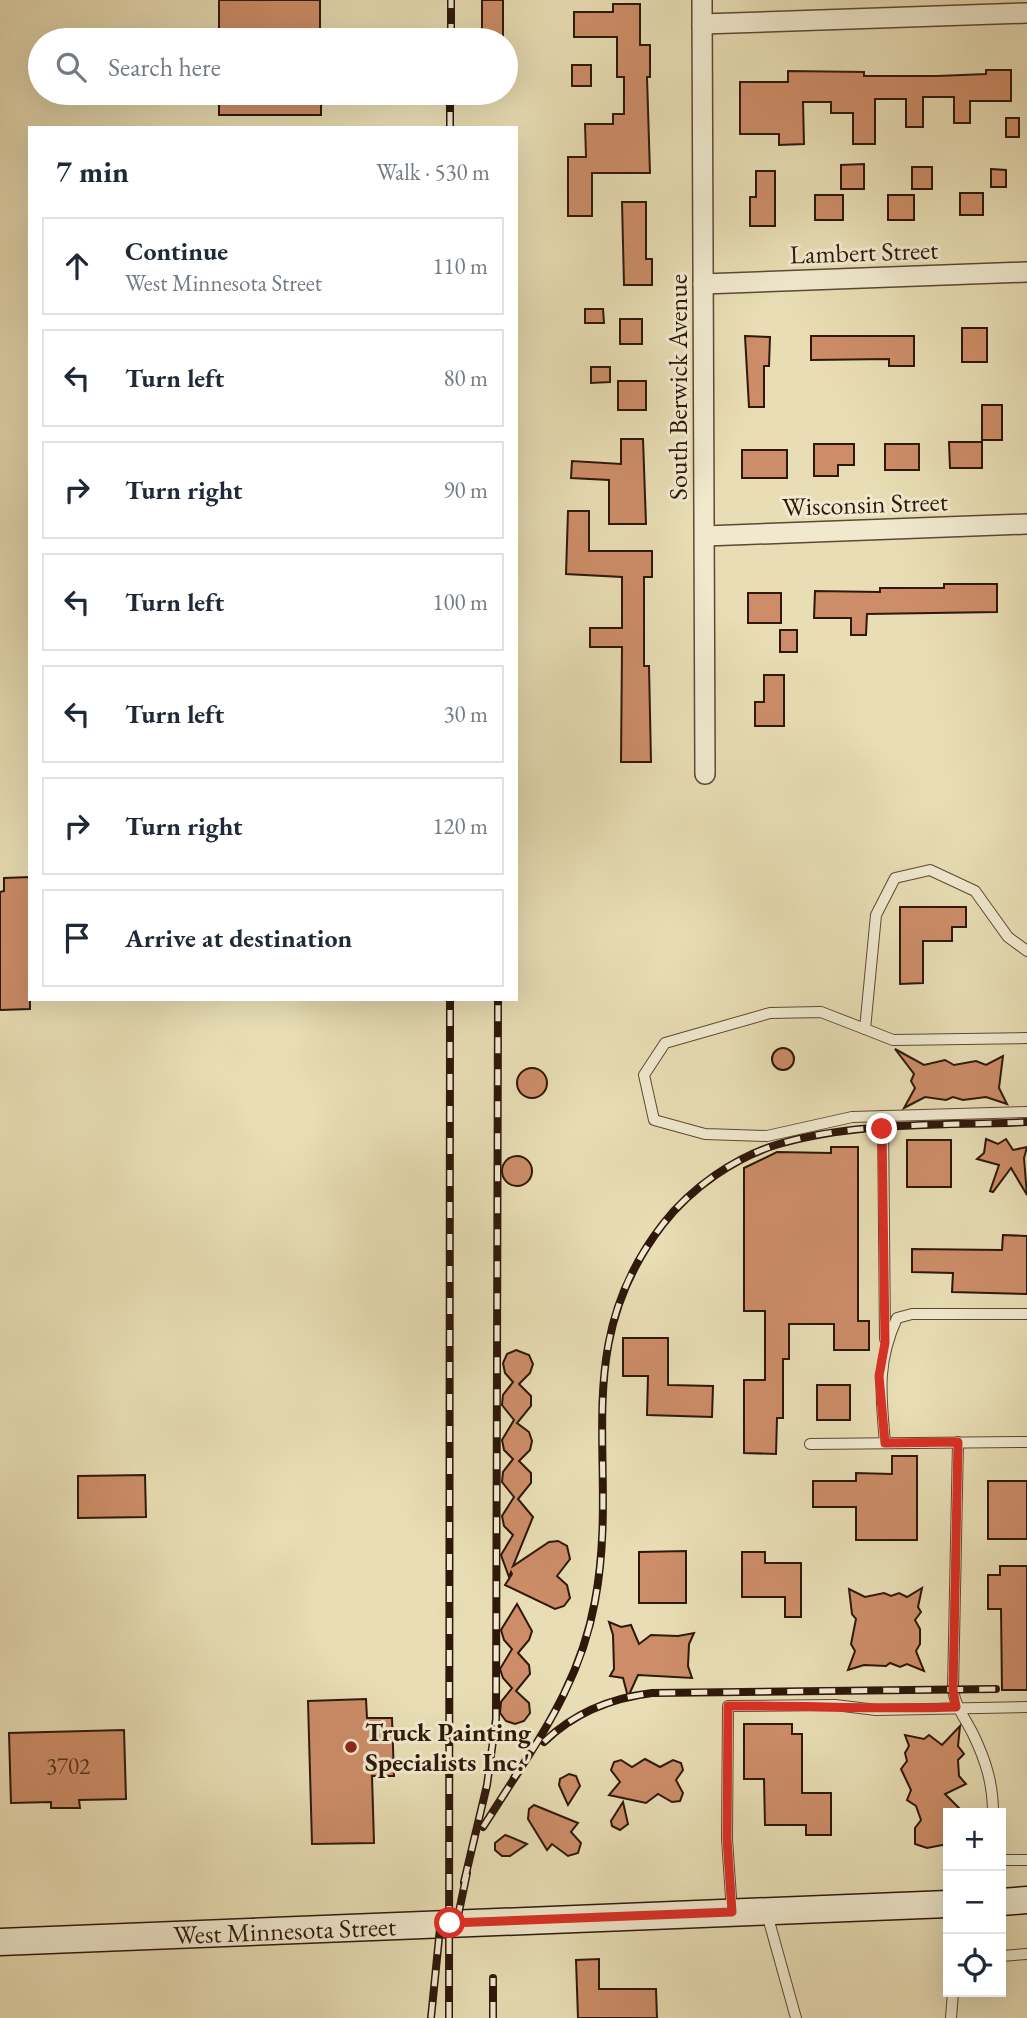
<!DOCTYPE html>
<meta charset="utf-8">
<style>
:root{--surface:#fff;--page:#f2f2f3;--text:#1f2937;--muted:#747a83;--line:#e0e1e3}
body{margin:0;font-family:"EB Garamond",serif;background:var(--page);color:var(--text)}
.controls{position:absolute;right:21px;bottom:21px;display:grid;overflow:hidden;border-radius:0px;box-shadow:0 7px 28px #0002}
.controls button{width:63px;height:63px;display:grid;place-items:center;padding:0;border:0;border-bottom:2px solid var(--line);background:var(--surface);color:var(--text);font:35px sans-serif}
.stop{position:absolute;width:21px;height:21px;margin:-16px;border:5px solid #d93025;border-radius:50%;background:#fff}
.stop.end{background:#d93025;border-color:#fff;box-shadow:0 2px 7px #0008}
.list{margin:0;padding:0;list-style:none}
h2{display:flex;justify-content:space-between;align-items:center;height:91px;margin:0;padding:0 28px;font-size:30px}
h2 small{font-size:23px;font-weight:400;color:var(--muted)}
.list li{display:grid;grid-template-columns:46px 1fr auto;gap:21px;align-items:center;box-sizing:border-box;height:98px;margin:0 14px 14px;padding:0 14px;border:2px solid var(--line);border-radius:0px}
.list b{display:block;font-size:26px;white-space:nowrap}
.list p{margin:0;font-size:23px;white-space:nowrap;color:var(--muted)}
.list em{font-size:23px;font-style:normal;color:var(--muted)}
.icon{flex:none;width:38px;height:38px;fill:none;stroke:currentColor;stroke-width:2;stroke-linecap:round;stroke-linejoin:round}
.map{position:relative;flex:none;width:1027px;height:2018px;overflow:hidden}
.search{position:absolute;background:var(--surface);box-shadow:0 7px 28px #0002;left:28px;top:28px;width:490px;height:77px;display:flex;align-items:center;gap:18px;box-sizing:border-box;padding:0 24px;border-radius:38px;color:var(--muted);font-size:26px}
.panel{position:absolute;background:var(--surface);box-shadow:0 7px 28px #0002;left:28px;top:126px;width:490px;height:875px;border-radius:0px}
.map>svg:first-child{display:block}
.building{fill:#cc8d68;stroke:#2f180a;stroke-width:2}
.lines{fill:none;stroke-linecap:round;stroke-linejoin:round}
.lane-casing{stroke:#5d4934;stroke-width:12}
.street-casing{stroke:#5d4934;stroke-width:22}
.secondary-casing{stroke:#2f180a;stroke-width:29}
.lane{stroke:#f0e9ce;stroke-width:10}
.street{stroke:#f0e9ce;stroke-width:19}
.secondary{stroke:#f0e9ce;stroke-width:26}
.rail-casing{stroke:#2f180a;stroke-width:8}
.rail{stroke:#f0e9ce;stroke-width:5;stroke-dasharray:16;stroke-linecap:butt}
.route{stroke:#d93025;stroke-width:9}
.poi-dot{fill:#8f2418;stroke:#f0e9ce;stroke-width:2.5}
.labels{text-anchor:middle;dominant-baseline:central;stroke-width:6;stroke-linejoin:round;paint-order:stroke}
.number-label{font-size:23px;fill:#563522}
.street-label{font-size:26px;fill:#2f180a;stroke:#f0e9ce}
.poi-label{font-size:26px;font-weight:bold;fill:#2f180a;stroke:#f0e9ce;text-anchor:start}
</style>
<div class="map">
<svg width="1027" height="2018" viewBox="0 0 1027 2018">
<rect width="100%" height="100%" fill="#e8ddb4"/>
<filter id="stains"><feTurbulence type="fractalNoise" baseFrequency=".00286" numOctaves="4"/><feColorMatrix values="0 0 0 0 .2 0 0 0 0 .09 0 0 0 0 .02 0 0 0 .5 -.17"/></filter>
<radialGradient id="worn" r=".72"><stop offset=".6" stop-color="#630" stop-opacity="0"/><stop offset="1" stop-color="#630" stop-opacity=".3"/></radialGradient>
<!-- building -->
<g class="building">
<rect x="219" y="0" width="101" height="40"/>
<rect x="482" y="0" width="21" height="40"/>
<path d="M613,4H640V45H650V77H647L650,173H592V216H568V157H586L585,124H613V114H624V77H617V37H574V12H613Z"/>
<rect x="572" y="65" width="19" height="21"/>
<path d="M986,70H1011V101H970V123H954V97H923V127H906V99H875V144H853V113H831V102H803L804,144L779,145V134H740V82H788V71L864,72V76H937L986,74Z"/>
<rect x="219" y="93" width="102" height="22"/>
<rect x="1006" y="118" width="13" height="19"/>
<path d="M864,164V189H841V165Z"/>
<rect x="912" y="167" width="20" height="22"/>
<path d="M991,169L1006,170V187H991Z"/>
<path d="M756,171H775V226H750V197H756Z"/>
<rect x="960" y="193" width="23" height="22"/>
<rect x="815" y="195" width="28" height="25"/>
<rect x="888" y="195" width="26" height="25"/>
<path d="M622,202H646V259H652V285H624Z"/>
<path d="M585,309H603L604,323H585Z"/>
<rect x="620" y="319" width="22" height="25"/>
<rect x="962" y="328" width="25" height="34"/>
<path d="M745,336L770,337L769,366H764V407H749Z"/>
<path d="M811,336H914V366H889V359L811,360Z"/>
<path d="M591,367H610V382L591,383Z"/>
<rect x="618" y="381" width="28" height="29"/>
<rect x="982" y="405" width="20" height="35"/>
<path d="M621,439H643L646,524H609V480L571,478L572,461L621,464Z"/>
<path d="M949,442H982V468H950Z"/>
<path d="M814,444H854V465H838V476H814Z"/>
<rect x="885" y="444" width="34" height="26"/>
<rect x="742" y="450" width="45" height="28"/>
<path d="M568,511H589V551H652V577H644V666H649L651,762H621L622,647H590V628H622V577L566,574Z"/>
<path d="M944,584H997V612L867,614L866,635H851V618H814L815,591L880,592V588H944Z"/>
<rect x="748" y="593" width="33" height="30"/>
<rect x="780" y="630" width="17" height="22"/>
<path d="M764,675H784V726H755V702H764Z"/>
<path d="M30,877V1009L0,1010V892L4,891V878Z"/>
<path d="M900,907H966V927H952V941H923V983L900,984Z"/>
<circle cx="783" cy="1059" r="11"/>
<path d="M895,1049L924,1065L945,1060L954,1065L976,1061L986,1065L1003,1056L999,1088L1007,1104L986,1097L963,1100L953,1097L946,1100L925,1097L904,1108L915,1088L911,1081L914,1074Z"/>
<circle cx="532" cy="1083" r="15"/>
<path d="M986,1139L998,1144L1006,1139L1013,1150L1027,1147L1024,1158L1027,1195L1011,1168L993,1192L990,1191L999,1165L977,1159L984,1153Z"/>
<rect x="907" y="1140" width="44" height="47"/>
<path d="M831,1147H858V1321H869V1350H834V1324H789V1359H783V1418H777L776,1454L744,1453V1380H765V1311H744V1168L777,1152L831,1153Z"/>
<circle cx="517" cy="1171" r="15"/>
<path d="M1003,1235L1027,1236V1294L952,1292L953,1273L912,1272V1249L1002,1250Z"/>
<path d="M623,1338H668V1385L713,1386L712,1417L647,1415L648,1376H623Z"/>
<path d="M516,1350L529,1355L533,1364L530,1373L519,1384L531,1396V1406L517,1423L529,1432L532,1441L530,1450L519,1461L531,1473V1483L518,1499L533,1517L513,1566L549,1542L558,1541L567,1546L570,1559L557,1576L567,1585L570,1598L564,1606L555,1609L505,1585L512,1574L511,1572L509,1577L501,1555L513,1535L504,1526L502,1516L514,1497L502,1482L503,1472L513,1459L504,1450L502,1440L514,1420L502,1405L503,1395L513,1382L505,1373L503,1363L507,1354Z"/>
<rect x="817" y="1385" width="33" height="35"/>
<path d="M892,1456H917V1540H856V1507H813V1481H856V1473L892,1474Z"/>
<path d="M145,1475L146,1517L78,1518V1476Z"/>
<rect x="988" y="1481" width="39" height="58"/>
<path d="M686,1551V1603H639V1552Z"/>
<path d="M742,1552H765V1563H801V1617H785V1597H742Z"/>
<path d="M1000,1566H1027V1690H1002L1001,1609H988V1575H1000Z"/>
<path d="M922,1588L918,1607L921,1612L915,1620L920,1629V1644L916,1651L924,1671L907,1664L900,1667L890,1663L886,1666L864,1665L848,1670L855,1651L851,1644L856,1619L852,1614L849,1589L865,1597L884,1593L891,1596L899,1593L907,1597Z"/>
<path d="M517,1604L532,1631L529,1640L518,1653L529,1665L530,1674L516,1691L529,1703L530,1713L524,1721L515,1724L506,1721L500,1713L501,1702L512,1688L503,1678L500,1669L512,1649L504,1640L501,1630Z"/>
<path d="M609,1622L621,1627L631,1625L639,1644L651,1635L678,1636L694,1633L689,1644L688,1666L692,1678L638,1675L628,1697L623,1678L610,1676L614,1669L613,1635Z"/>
<path d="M366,1699L367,1718H392L394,1776H372L374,1843L312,1844L308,1701Z"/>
<path d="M744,1724H792V1734H802V1793H831V1835H806V1825H765L764,1779H744Z"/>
<path d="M960,1726L958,1746L964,1754L958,1760L959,1776L966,1784L945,1794L964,1813H948V1844L927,1848L915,1844V1828L921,1820L916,1806L907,1800L911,1790L901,1769L907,1761L905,1753L909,1746L905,1735L924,1739L929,1735L942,1745Z"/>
<path d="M124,1730L126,1799L79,1800L80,1808H51V1802L11,1803L9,1733Z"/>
<path d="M645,1759L660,1767L673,1760L681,1763L683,1770L676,1780L683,1793L680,1801L672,1802L658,1794L646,1803L609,1795L620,1782L611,1770L614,1762L621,1760L632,1767Z"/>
<path d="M569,1774L576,1776L580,1786L568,1805L559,1785L560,1779Z"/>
<path d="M623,1802L628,1824L620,1830L612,1826L611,1821Z"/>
<path d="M534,1805L578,1823L571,1832L581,1843L578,1853L568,1856L552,1844L547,1850L528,1819L529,1809Z"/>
<path d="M505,1835L508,1836L527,1844L510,1856H502L495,1850V1843Z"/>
<path d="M599,1959V1989H656L657,2018H578L576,1960Z"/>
</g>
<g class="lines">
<!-- lane casing -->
<g class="lane-casing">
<g id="lane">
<path d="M1027,951L1008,937L975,891L930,870L895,878L876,915L865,1029L893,1040L1027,1038"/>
<path d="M865,1029L821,1012L770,1013L665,1043L644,1075L654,1120L705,1134L767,1136L852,1117L1027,1112"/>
<path d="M883,1116L885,1339"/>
<path d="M958,1442L953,1690C956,1708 965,1718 973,1734C986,1761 993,1784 993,1813"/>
<path d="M885,1443C881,1395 876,1364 897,1318L912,1314H1027"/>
<path d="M810,1444L1027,1442"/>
<path d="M1001,1860H1027"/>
<path d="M732,1912L727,1839L728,1706L835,1705L876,1710L1027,1707"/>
<path d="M767,1914L796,2018"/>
<path d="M1001,1956L1027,1954"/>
<path d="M951,2018L953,1992"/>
</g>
</g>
<!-- street casing -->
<g class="street-casing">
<g id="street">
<path d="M702,0L705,774"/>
<path d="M702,24L1027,13"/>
<path d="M703,284L1027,272"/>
<path d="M705,536L1027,524"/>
</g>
</g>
<!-- secondary casing -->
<g class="secondary-casing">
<g id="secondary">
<path d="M1001,1902L1027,1900"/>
<path id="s1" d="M0,1942L948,1904"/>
</g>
</g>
<!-- lane -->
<use href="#lane" class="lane"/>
<!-- street -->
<use href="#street" class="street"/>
<!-- secondary -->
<use href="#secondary" class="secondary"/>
<!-- rail casing -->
<g class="rail-casing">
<g id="rail">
<path d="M451,40V0"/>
<path d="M450,128V93"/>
<path d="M544,1742C574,1713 611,1698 652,1693L996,1689"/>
<path d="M514,1778C551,1723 583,1668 595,1601C621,1462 566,1349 663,1224C691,1188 735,1157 779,1144C858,1121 946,1126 1027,1122"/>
<path d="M483,1827L519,1771"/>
<path d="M464,1882L487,1785L496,1719L498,999"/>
<path d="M457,1921L467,1873"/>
<path d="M431,2018L441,1918"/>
<path d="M449,2018L450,999"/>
<path d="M493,2018V1978"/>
</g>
</g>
<!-- rail -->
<use href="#rail" class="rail"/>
</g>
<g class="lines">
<!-- route -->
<path class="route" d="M450,1923L732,1912L727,1839L728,1706C804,1705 880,1710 956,1707L953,1690L958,1442L885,1443L879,1376L885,1343L882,1129"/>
</g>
<!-- markers -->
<circle class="poi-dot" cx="351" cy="1747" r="7"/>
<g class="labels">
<!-- number labels -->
<g class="number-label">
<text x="68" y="1766">3702</text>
</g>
<!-- street labels -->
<g class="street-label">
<text transform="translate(864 252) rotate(-2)">Lambert Street</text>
<text transform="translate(678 387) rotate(-90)">South Berwick Avenue</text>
<text transform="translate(865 504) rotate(-2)">Wisconsin Street</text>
<text stroke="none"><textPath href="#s1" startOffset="285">West Minnesota Street</textPath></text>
</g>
<!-- poi labels -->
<g class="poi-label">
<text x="365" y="1732">Truck Painting<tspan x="365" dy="30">Specialists Inc.'</tspan></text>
</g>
</g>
<rect width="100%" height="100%" filter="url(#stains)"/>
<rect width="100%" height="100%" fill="url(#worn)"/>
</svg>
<div class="controls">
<button>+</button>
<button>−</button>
<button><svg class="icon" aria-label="locate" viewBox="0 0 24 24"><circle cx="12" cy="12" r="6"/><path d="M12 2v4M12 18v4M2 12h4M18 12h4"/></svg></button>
</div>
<div class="stop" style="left:450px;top:1923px"></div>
<div class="stop end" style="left:882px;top:1129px"></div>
<div class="search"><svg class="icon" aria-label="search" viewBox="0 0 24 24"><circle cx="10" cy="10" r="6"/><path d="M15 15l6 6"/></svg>Search here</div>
<section class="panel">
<h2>7 min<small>Walk · 530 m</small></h2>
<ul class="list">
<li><svg class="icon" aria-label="ahead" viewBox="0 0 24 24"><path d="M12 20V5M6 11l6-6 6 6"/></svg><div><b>Continue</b><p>West Minnesota Street</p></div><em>110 m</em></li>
<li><svg class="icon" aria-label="left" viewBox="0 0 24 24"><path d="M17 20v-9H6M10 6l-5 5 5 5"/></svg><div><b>Turn left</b></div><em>80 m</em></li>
<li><svg class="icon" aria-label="right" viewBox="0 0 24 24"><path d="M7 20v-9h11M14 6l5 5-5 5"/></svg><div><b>Turn right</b></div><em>90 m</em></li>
<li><svg class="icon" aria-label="left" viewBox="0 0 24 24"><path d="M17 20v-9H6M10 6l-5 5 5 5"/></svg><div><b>Turn left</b></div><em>100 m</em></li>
<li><svg class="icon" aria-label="left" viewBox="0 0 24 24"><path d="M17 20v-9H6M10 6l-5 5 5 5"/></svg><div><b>Turn left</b></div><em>30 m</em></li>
<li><svg class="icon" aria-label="right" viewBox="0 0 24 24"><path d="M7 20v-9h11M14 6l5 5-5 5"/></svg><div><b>Turn right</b></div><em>120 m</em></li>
<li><svg class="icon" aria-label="arrive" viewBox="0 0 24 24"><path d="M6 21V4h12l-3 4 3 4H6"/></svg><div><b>Arrive at destination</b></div></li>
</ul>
</section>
</div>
